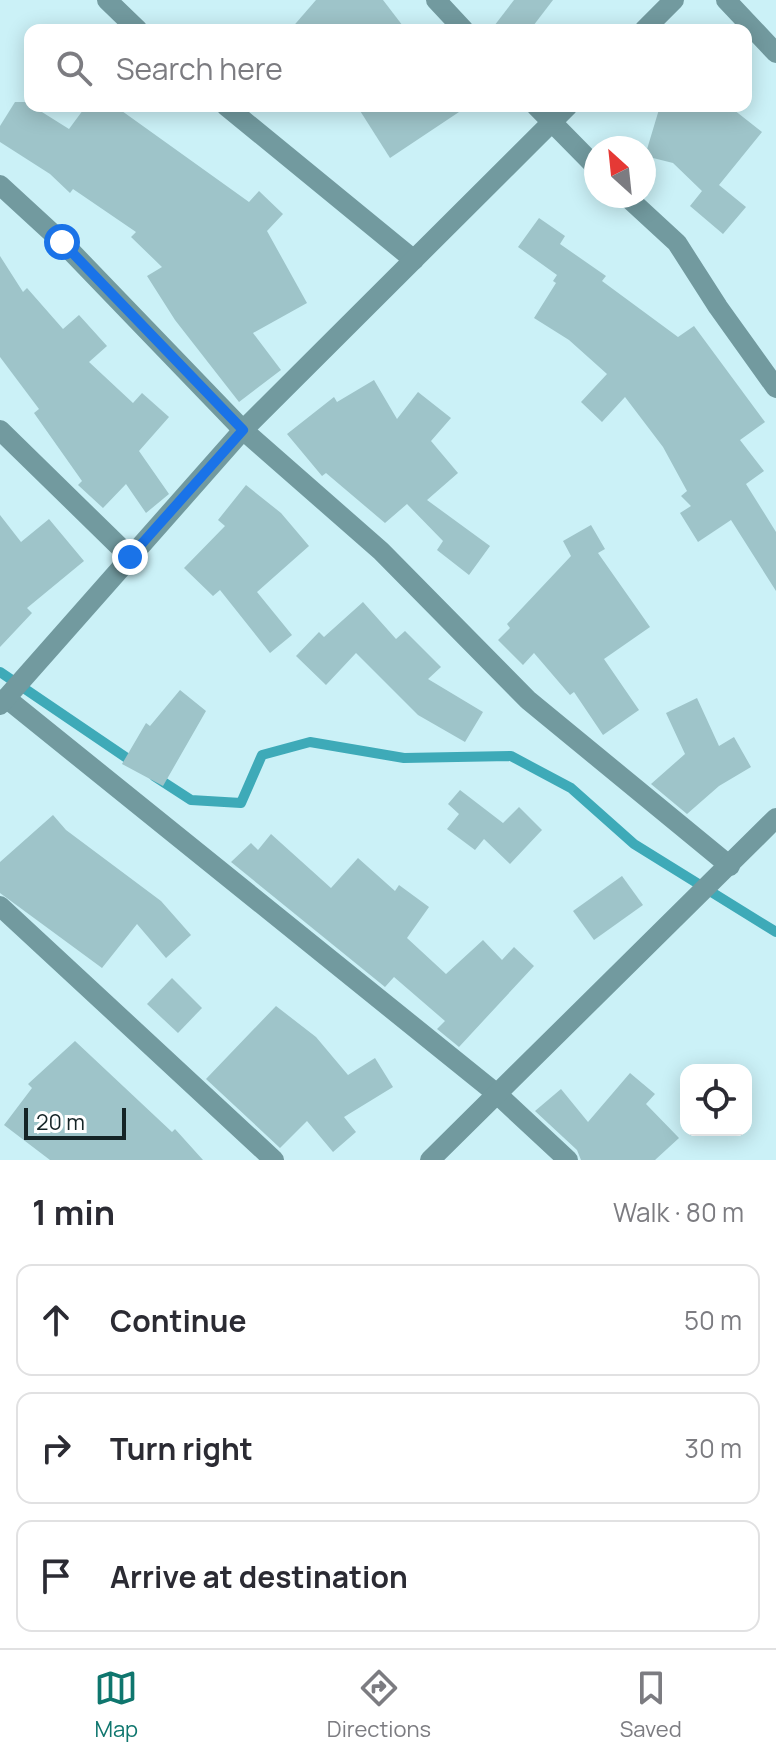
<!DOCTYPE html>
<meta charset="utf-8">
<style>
:root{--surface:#fff;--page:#f2f2f3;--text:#2b2b33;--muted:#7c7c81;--line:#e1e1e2;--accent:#0f766e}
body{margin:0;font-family:Manrope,sans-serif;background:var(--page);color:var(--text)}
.controls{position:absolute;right:24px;bottom:24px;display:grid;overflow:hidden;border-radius:16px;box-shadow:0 4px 20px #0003}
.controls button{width:72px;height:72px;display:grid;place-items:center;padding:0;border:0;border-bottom:2px solid var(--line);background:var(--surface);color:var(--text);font:40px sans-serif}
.compass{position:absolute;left:584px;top:136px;width:72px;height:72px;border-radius:50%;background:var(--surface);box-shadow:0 4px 20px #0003;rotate:333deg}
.scale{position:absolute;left:24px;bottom:20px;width:102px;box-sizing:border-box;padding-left:8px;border:4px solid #152426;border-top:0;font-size:22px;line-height:28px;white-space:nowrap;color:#152426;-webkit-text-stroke:6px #fff;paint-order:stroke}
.stop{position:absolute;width:24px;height:24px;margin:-18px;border:6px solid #1a73e8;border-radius:50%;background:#fff}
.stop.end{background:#1a73e8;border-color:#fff;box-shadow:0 2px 8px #0008}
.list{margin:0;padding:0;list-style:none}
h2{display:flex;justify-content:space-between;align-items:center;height:104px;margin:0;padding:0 32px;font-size:34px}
h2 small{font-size:26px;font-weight:400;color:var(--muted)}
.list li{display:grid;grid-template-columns:52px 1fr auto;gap:24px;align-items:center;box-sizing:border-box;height:112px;margin:0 16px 16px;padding:0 16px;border:2px solid var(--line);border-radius:16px}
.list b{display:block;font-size:30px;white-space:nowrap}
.list em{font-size:26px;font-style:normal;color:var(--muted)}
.icon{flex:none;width:44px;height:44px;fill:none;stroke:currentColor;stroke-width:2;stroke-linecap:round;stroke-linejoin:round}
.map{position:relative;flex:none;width:776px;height:1160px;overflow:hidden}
.search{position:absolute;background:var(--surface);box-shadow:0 4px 20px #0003;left:24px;right:24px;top:24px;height:88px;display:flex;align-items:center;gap:20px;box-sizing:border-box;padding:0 28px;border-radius:16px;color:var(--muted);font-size:30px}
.sheet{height:488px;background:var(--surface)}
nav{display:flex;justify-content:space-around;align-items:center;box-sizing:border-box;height:112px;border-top:2px solid var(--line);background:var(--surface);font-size:22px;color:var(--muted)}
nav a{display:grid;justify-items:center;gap:4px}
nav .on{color:var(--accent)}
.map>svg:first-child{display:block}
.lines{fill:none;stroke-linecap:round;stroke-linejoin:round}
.stream{stroke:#3eaab8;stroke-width:10}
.building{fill:#9ec4c9}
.minor{stroke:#729a9f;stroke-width:20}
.route{stroke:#1a73e8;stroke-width:10}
</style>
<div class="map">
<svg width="776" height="1160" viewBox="0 0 776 1160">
<rect width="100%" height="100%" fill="#cbf1f7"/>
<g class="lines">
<!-- stream -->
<g class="stream">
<path d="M0,672L137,765"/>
<path d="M154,776L191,800L241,803L262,755L310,742L404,758L511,756L571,788L634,844L776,932"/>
</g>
</g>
<!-- building -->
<g class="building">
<path d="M316,0H383L406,30H290Z"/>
<path d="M514,0H553L530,30H491Z"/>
<path d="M15,102H26L69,129L86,106H115L249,202L259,191L283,214L267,231L307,303L253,333L281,370L239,402L175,320L147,276L162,267L131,237L136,232L73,189L70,193L50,174L0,142V126Z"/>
<path d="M357,106H468L390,158Z"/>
<path d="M660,106H729L762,132L719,185L746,207L723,234L690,206L702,191L673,163L645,156Z"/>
<path d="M539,218L565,236L560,244L606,276L602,281L678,337L694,326L765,422L740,440L764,471L746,484L776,532V591L731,520L698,542L680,513L691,506L681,496L687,491L663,447L625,397L602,422L581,402L607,374L569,340L534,318L556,283L553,281L557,275L518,247Z"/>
<path d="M0,256L23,292L27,288L63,329L79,315L107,346L89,362L133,403L142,393L169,417L139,451L169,494L146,513L126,484L103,508L78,485L82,481L34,413L39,409L0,357Z"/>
<path d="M374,380L397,419L418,392L451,418L431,441L458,473L427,500L490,546L469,575L437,550L443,541L407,504L385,523L326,473L322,476L287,434L334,397L337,402Z"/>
<path d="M246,485L281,513L309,546L257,592L292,635L270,653L220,590L213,596L184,568L225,526L218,520Z"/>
<path d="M0,515L21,542L49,519L84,561L27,608L32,613L0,647Z"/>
<path d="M591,525L605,549L598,553L650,627L604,659L639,710L603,735L574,692L570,695L534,653L523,665L498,640L510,628L507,624L571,556L563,541Z"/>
<path d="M363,602L396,639L405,631L441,667L428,679L483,712L465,742L418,715L356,653L326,685L296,656L319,632L324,637Z"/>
<path d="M180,690L206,711L163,786L122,764L146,723L150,726Z"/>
<path d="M697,698L719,746L734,737L751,767L719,786L687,814L651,784L685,754L666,713Z"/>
<path d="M460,790L503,823L519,807L542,830L510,864L484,839L475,850L447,829L459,814L448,804Z"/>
<path d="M53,815L66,830L161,901L191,935L166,958L137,924L102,968L0,893V862Z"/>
<path d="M271,834L331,888L358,858L395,891L399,885L429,907L407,938L446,974L483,940L502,960L514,947L534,966L459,1047L437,1029L445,1021L394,977L385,987L231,862L251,843L258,850Z"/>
<path d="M622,876L643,905L594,940L573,911Z"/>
<path d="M172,978L202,1008L178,1033L147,1004Z"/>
<path d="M276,1006L316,1037L348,1075L375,1058L393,1087L344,1117L356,1132L333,1152L307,1121L280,1148L206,1079Z"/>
<path d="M75,1041L172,1132L175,1129L203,1160H50L4,1125L32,1088L28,1084Z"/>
<path d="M630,1073L655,1094L646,1104L679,1138L655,1160H581L577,1150L535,1111L561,1089L588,1122Z"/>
</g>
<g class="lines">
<!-- minor -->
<g class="minor">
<path d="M107,0L138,30"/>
<path d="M436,0L464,30"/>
<path d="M726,0L776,53"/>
<path d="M644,30L674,0"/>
<path d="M226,106L414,260"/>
<path d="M536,106L596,167"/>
<path d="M0,185L62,242L243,430L381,551L528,700L730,866"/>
<path d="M626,196L677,243L718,307L776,388"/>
<path d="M0,430L130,557"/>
<path d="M6,698L497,1094L568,1160"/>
<path d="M0,705L243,430L568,106"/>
<path d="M0,906L274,1160"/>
<path d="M430,1160L776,818"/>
</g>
</g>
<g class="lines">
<!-- route -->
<path class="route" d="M62,242L243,430L130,557"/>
</g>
</svg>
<div class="controls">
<button><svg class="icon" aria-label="locate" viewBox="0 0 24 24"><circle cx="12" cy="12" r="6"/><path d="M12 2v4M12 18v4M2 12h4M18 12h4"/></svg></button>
</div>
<svg class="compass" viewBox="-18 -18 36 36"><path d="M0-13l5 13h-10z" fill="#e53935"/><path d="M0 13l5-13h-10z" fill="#7c7c81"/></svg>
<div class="scale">20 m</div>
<div class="stop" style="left:62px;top:242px"></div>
<div class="stop end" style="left:130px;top:557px"></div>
<div class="search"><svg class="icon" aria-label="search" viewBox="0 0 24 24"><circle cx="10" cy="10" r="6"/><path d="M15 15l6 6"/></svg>Search here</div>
</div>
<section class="sheet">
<h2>1 min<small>Walk · 80 m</small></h2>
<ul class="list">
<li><svg class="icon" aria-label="ahead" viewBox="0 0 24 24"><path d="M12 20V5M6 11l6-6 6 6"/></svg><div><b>Continue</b></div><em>50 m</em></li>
<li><svg class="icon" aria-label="right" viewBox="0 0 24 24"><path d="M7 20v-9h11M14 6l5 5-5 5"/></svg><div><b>Turn right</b></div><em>30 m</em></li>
<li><svg class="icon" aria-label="arrive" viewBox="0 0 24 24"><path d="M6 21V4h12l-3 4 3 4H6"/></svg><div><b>Arrive at destination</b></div></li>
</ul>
</section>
<nav>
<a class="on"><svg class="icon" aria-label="map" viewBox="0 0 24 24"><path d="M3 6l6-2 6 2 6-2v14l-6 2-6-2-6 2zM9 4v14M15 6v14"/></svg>Map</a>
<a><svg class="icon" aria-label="directions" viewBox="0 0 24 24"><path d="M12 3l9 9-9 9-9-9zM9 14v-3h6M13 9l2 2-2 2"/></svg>Directions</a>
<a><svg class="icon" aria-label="saved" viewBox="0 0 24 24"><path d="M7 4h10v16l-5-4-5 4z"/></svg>Saved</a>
</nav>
